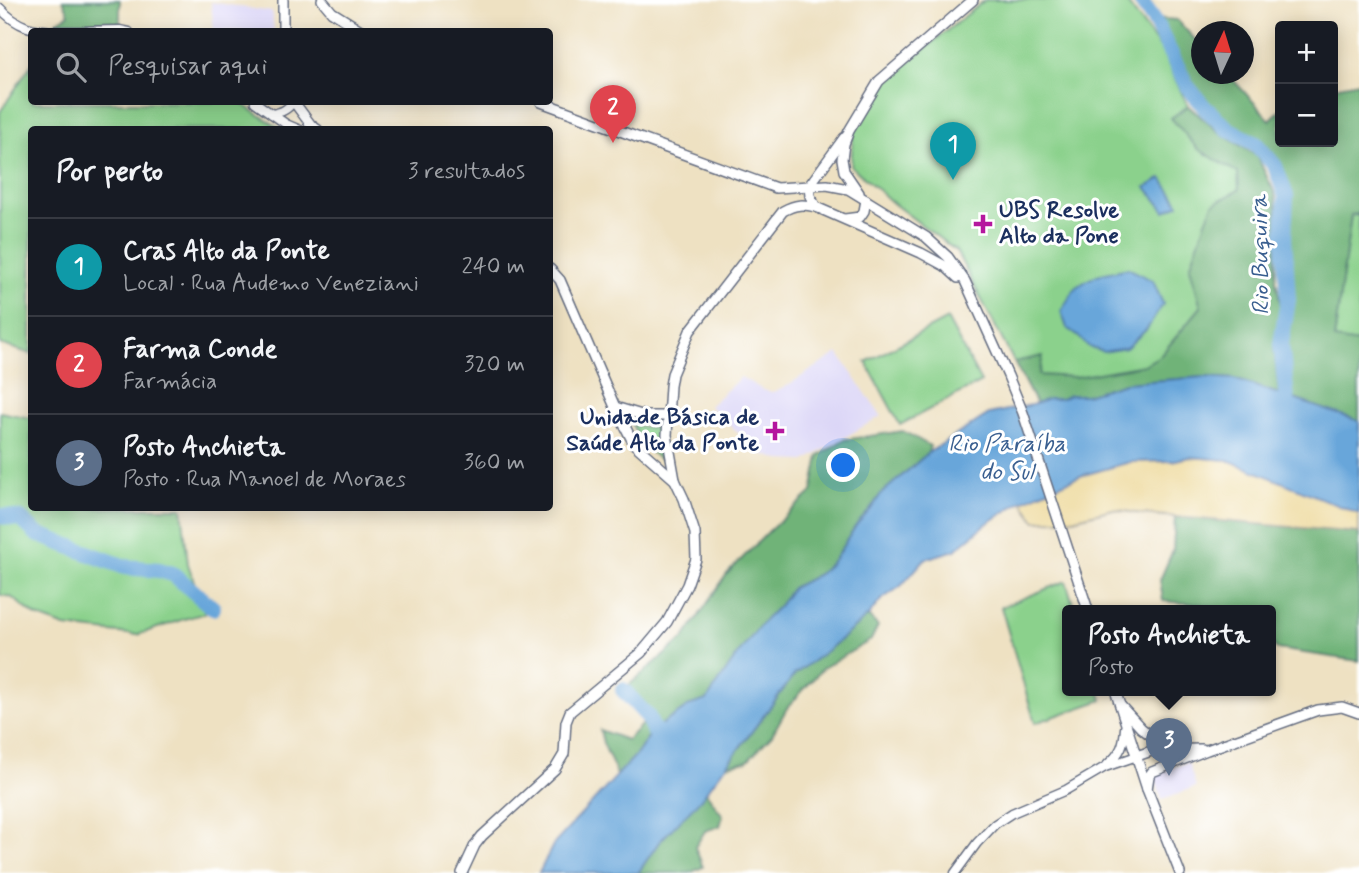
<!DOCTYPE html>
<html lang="pt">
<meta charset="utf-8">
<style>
:root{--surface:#171b24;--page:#20242c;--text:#f1f3f6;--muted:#9ea1a6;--line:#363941;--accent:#d690ce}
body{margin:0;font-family:Mynerve,sans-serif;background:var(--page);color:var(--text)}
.controls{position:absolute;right:21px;top:21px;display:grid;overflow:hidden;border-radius:7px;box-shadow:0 4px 18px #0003}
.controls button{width:63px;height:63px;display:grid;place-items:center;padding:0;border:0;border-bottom:2px solid var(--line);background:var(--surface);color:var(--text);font:35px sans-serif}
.compass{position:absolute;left:1191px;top:21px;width:63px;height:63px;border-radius:50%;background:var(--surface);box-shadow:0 4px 18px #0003;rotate:4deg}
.you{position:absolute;left:844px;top:466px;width:24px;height:24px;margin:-18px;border:5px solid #fff;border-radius:50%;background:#1a73e8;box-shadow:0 0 0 10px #1a73e833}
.badge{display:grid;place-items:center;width:46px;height:46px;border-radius:50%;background:var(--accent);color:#fff;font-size:23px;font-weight:700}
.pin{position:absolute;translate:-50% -58px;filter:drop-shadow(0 2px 4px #0008)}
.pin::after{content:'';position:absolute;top:37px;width:24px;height:21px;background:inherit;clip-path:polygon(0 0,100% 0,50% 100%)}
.popup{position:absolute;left:1062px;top:605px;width:214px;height:91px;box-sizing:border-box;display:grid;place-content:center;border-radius:7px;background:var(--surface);filter:drop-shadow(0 2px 5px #0005);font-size:23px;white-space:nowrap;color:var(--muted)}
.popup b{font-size:26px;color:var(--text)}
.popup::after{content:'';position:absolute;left:50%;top:100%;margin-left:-14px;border:14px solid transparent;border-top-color:var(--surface)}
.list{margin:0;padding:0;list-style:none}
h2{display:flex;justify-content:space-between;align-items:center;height:91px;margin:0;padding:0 28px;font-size:30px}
h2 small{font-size:23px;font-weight:400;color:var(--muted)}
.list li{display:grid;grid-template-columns:46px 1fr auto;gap:21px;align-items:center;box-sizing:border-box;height:98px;padding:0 28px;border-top:2px solid var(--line)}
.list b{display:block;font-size:26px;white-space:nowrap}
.list p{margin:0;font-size:23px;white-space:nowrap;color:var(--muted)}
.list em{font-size:23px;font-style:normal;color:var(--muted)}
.icon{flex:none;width:38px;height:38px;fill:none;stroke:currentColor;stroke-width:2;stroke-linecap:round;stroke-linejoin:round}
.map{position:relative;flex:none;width:1359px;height:873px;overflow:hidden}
.search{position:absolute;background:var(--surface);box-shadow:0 4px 18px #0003;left:28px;top:28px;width:525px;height:77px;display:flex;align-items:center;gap:18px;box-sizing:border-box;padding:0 24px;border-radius:7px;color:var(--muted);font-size:26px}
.panel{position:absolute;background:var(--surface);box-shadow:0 4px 18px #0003;left:28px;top:126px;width:525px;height:385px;border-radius:7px}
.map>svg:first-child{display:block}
.built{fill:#dbd6f7}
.green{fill:#8bd18c;stroke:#538075;stroke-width:2}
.forest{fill:#70b378;stroke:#46716b;stroke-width:2}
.sand{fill:#eeda9e;stroke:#84847e;stroke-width:2}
.water{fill:#68a6da;stroke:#426a9c;stroke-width:2}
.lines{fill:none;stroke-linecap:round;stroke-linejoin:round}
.river{stroke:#68a6da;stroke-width:16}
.tertiary-casing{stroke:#656d81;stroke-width:11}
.secondary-casing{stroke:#656d81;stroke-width:12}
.tertiary{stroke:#fff;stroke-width:8}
.secondary{stroke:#fff;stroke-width:9}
.poi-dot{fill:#b5179e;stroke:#fff;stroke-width:2.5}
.labels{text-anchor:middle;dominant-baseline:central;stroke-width:6;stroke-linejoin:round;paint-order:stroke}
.poi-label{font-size:23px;font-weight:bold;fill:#1b2f5e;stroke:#fff;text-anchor:start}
.water-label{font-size:24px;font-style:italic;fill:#3a5f90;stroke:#fff}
</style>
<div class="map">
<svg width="1359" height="873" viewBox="0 0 1359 873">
<rect width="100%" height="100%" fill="#fff"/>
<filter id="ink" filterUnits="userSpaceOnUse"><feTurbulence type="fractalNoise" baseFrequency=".0143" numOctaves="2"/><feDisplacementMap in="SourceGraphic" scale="14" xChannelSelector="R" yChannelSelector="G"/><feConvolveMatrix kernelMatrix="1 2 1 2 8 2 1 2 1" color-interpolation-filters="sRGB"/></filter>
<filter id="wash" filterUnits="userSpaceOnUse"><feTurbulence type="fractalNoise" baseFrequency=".00686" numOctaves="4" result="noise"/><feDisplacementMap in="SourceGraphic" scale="28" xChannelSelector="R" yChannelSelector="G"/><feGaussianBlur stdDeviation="1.57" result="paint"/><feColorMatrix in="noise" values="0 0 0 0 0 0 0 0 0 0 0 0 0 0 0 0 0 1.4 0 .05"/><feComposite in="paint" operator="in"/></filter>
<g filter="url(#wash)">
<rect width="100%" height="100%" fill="#eee1c2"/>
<!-- built -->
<g class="built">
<path d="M211,2L272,12L274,31H214Z"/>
<path d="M838,353L881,416L805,461L780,460L760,453L709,406L741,377L763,390L772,392L782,389Z"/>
<path d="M1188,762L1196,787L1162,799L1154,774Z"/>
</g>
<!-- green -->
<g class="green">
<path d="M985,0H1125L1161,49L1188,106L1220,133L1257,156L1275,194L1277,209L1276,281L1281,307L1274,348L1279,394L1265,389L1036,404L956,251L894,204L851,166L853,133L882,83Z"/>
<path d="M31,65L32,102H239L281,129L32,130L31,354L0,344V112Z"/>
<path d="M1351,215L1359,216V343L1334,340Z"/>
<path d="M947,319L981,382L900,425L866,362Z"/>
<path d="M0,412L31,418L32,508H182L188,564L205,613L184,619L137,635L65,627L36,616L11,597L0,595Z"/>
<path d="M632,425L661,429L662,447L666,462C650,456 640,440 632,425Z"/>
<path d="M1066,581L1075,610H1068V690H1099L1102,700L1035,723L1001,607Z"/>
</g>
<!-- forest -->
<g class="forest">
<path d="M63,0H120V28L50,30L56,22L69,14Z"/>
<path d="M1153,18L1177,20L1201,46L1202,74H1228L1270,120L1280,110V142H1333V87L1359,82V214L1351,215L1334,339L1359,343V421L1288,397L1281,344L1288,300L1284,237L1286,196L1275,166L1256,144L1228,129L1205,108L1187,86Z"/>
<path d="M1188,106L1220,133L1257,156L1275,194L1277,209L1276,281L1281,307L1274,348L1279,394L1234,379L1204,377L1125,383L1086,395H1070L1061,399H1048L1036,404L1014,362L1043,356L1039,375L1076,377L1144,365L1161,355L1201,307L1190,267L1205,224L1213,204L1239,190L1238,173L1198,149L1171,118Z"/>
<path d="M903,431L930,446L928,453L881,494L871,509L857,524L836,557L828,566L819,574L792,588L779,606L763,622L736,657L707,700L691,705L653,730L637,754L617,775L603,743L600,730L627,740L648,718L623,690L684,638L727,574L769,531L812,492L819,456L843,440Z"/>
<path d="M1175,517L1359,533V661L1277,649L1271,642L1270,610H1225L1205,605L1163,601L1160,580L1173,550Z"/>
<path d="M868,616L878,626L871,640L823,668L787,708L772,735L747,761L727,765L795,674L829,649Z"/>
<path d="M706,792L723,816L720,826L705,831L695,847L703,867L690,873H638L659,842Z"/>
</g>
<!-- sand -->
<path class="sand" d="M1190,457L1228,460L1349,509L1359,514V533L1142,514L1113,509L1073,519L1035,521L1022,501L1080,476L1130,462L1171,461Z"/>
<!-- water -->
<g class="water">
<path d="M1162,178L1179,204L1165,211L1146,187Z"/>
<path d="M1128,268L1153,281L1163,304L1147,329L1126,348L1103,352L1089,347L1080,338L1067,328L1061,311L1076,287L1097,275Z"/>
<path d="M1204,377L1234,379L1359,421V514L1228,460L1190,457L1171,461L1130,462L1080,476L1022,501L985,525L955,550L925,559L901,586L881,600L868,616L829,649L795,674L700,800L659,842L638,873H539L553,845L637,754L653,730L691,705L707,700L736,657L763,622L779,606L792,588L819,574L828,566L836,557L857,524L871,509L881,494L928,453L989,414L1036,404L1048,399H1061L1070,395H1086L1125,383Z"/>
</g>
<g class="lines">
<!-- river -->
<g class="river">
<path d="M1140,0L1153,18L1187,86L1205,108L1228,129L1256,144L1275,166L1286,196L1284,237L1288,300L1281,344L1289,418"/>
<path d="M0,516L21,519L37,534L125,567L159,570L173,574L213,608"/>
<path d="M623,690L648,717L653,730L672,738"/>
</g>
</g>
</g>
<g filter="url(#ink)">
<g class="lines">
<!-- tertiary casing -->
<g class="tertiary-casing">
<g id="tertiary">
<path d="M0,8C7,16 16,23 27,27C48,34 96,30 120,30L129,32"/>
<path d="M255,102L286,124L300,130"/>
<path d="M272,114C282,112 287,110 293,102"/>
<path d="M1108,764C1121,753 1124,744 1125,728"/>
<path d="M955,873L977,843L995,824L1012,813L1066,790L1105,767L1137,756"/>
</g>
</g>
<!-- secondary casing -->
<g class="secondary-casing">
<g id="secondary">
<path d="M283,0V32"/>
<path d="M322,0L332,12L364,32"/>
<path d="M294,102L311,125L318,130"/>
<path d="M541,102L776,188L827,185L848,189L926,237L948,257L965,281L1008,376L1023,413L1088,610"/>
<path d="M859,193L844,171L842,159L844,144L849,131L879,81L973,0"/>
<path d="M816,207L810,196L809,186L844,138"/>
<path d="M845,219L860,217L864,211L866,200"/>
<path d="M615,407L645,416H668"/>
<path d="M675,480L667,435L670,386L672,374L690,331L783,211C796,204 803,204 816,207L921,253L945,266L958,278"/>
<path d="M1115,690L1147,789L1180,873"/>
<path d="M1120,705L1141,728L1169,749"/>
<path d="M1137,756L1154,750L1202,749"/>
<path d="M1147,789L1149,776L1152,772L1207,750L1318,710L1342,707L1359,713"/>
<path d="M462,873L475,845L482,836L555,769L564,754L566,722L570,712L641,653L667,622L687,585L696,559L695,533L684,499L675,480L634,444L615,407L560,280L550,269"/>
</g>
</g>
<!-- tertiary -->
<use href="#tertiary" class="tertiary"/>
<!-- secondary -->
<use href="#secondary" class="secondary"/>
</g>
</g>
<!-- markers -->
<g class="poi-dot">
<path d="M979.5 213.5h7v7h7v7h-7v7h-7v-7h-7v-7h7z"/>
<path d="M771.5 420.5h7v7h7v7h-7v7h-7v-7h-7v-7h7z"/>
</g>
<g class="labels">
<!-- poi labels -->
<g class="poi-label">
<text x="999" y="211">UBS Resolve<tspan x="999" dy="26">Alto da Pone</tspan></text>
<text x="759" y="418" text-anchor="end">Unidade Básica de<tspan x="759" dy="26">Saúde Alto da Ponte</tspan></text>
</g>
<!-- water labels -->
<g class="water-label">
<text transform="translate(1261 255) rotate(-91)">Rio Buquira</text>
<text x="1007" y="444">Rio Paraíba<tspan x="1007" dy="28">do Sul</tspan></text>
</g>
</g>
</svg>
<div class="controls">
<button>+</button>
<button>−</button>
</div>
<svg class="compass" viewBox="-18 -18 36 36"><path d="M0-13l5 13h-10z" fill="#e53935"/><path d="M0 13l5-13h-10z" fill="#9ea1a6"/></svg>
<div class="you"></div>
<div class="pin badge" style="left:953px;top:180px;background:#0f9aa8">1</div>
<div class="pin badge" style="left:613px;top:143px;background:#e0444e">2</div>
<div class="pin badge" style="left:1169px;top:776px;background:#5c6f8a">3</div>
<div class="popup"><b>Posto Anchieta</b>Posto</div>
<div class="search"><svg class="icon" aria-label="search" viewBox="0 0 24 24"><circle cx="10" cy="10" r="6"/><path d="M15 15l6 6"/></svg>Pesquisar aqui</div>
<section class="panel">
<h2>Por perto<small>3 resultados</small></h2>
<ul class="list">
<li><span class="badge" style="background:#0f9aa8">1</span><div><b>Cras Alto da Ponte</b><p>Local · Rua Audemo Veneziani</p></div><em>240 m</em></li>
<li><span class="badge" style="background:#e0444e">2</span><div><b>Farma Conde</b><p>Farmácia</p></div><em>320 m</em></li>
<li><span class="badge" style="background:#5c6f8a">3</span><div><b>Posto Anchieta</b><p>Posto · Rua Manoel de Moraes</p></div><em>360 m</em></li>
</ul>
</section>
</div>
